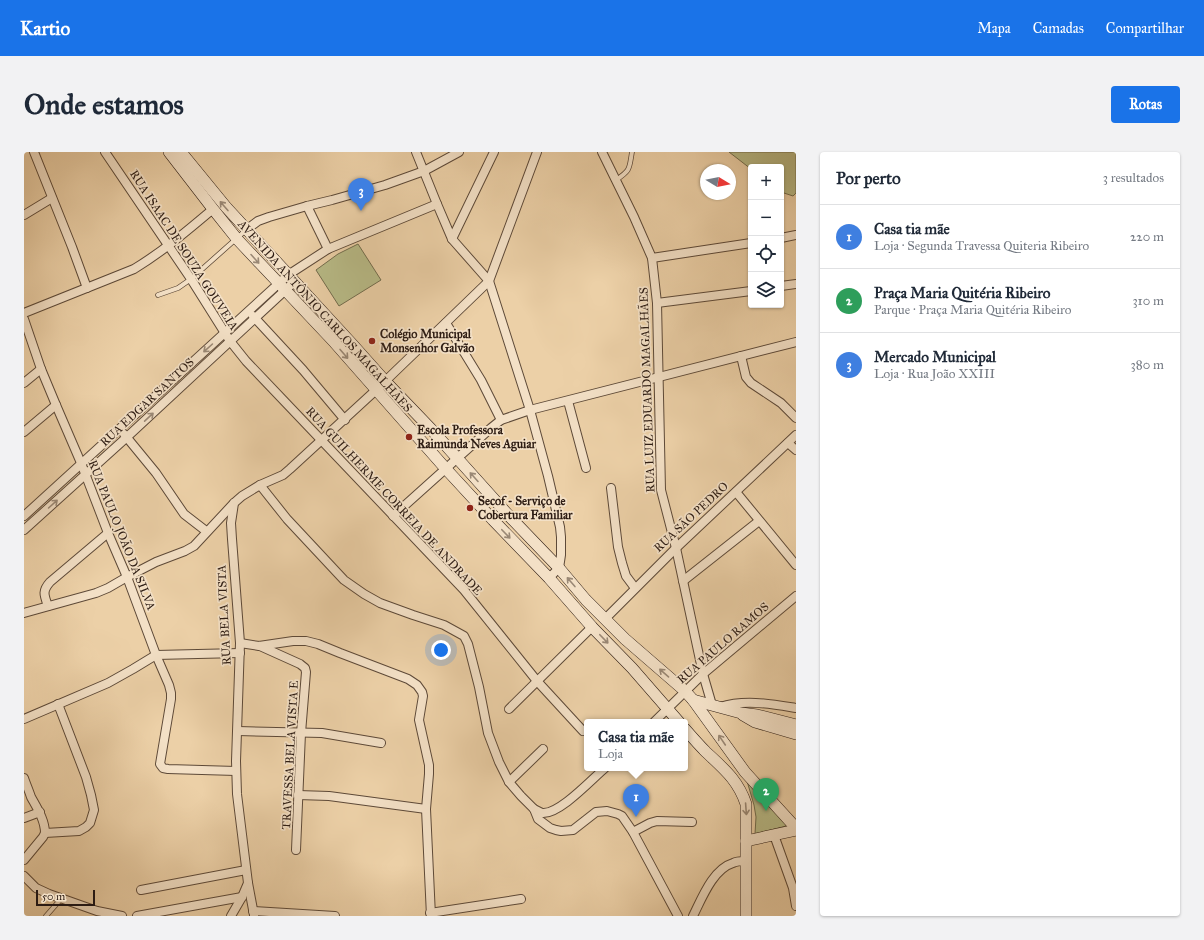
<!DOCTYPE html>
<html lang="pt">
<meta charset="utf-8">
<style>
:root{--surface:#fff;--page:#f2f2f3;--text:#1f2937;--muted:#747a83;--line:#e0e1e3;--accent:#1a73e8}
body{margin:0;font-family:"IM FELL Great Primer",serif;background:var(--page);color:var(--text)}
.controls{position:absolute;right:12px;top:12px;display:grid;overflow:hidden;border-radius:4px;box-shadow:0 1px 3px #0004}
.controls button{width:36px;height:36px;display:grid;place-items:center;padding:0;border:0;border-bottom:1px solid var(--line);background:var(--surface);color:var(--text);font:20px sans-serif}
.compass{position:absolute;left:676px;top:12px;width:36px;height:36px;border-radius:50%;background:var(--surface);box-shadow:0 1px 3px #0004;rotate:100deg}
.scale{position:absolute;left:12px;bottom:10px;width:59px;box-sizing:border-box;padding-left:4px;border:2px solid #2d1c13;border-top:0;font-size:11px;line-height:14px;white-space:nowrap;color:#2d1c13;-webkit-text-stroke:3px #f3e0c6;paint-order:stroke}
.you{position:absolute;left:417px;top:498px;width:14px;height:14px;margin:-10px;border:3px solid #fff;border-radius:50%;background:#1a73e8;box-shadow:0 0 0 6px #1a73e833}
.badge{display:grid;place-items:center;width:26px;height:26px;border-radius:50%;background:var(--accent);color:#fff;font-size:13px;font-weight:700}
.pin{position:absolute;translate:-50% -33px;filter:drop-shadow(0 1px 2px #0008)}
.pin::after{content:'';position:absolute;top:21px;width:14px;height:12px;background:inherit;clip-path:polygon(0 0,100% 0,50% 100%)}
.popup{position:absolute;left:560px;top:567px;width:104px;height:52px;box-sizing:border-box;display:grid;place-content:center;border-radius:4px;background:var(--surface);filter:drop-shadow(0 1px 3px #0005);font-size:13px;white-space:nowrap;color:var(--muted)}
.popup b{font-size:15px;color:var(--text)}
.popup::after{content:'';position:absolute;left:50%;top:100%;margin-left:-8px;border:8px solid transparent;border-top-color:var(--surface)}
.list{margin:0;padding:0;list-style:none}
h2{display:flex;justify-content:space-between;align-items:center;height:52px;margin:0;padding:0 16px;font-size:17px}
h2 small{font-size:13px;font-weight:400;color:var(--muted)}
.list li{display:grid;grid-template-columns:26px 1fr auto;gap:12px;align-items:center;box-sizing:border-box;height:64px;padding:0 16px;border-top:1px solid var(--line)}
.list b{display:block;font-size:15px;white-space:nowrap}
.list p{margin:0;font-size:13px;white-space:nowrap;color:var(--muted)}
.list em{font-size:13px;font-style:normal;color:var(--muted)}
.icon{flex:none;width:22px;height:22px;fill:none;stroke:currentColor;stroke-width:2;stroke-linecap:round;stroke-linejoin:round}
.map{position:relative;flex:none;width:772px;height:764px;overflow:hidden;border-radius:4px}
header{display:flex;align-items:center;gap:24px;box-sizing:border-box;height:56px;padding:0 20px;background:var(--accent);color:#fff}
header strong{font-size:19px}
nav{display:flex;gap:22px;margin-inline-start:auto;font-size:14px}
.intro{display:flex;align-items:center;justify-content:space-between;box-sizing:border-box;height:96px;padding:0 24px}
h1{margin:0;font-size:28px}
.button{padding:10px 18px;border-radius:4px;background:var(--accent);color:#fff;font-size:14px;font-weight:700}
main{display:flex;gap:24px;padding:0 24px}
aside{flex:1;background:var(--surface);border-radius:4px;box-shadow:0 1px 3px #0004}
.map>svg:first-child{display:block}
.green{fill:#b8bb87;stroke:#726c4d}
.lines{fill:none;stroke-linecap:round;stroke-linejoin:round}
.service-casing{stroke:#5d4938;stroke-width:5.5}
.minor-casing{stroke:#5d4938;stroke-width:10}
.secondary-casing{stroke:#2d1c13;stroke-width:12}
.service{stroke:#f3e0c6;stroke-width:4}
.minor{stroke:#f3e0c6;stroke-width:8}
.secondary{stroke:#f3e0c6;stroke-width:11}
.oneway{stroke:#9a8875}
.poi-dot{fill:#8f2418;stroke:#f3e0c6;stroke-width:1.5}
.labels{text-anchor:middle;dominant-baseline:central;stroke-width:3.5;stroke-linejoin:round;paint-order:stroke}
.street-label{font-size:12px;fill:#2d1c13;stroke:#f3e0c6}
.poi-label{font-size:12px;font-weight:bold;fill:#2d1c13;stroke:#f3e0c6;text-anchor:start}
</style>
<header>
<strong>Kartio</strong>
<nav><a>Mapa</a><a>Camadas</a><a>Compartilhar</a></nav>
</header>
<div class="intro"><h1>Onde estamos</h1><a class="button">Rotas</a></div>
<main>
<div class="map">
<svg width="772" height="764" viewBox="0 0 772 764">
<rect width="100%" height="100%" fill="#ecd0a7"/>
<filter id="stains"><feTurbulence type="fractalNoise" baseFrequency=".005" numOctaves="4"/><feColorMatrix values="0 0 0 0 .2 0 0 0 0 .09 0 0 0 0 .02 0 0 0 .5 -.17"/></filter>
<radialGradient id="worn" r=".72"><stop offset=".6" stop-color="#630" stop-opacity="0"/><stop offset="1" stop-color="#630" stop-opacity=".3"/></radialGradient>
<!-- green -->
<g class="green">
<path d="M705,0H772V41L769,44L757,40V15H727V17Z"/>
<path d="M334,92L357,128L315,154L292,118L314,102Z"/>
<path d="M723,629L763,670L762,674L731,682L732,665L730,653Z"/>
</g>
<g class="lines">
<!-- service casing -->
<g class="service-casing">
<g id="service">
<path d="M592,28C607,18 605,17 608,0"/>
<path d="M134,143L154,136L167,127L222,78"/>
<path d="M22,764L37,747"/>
</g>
</g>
<!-- minor casing -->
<g class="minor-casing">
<g id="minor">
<path d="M10,0L48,95L63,136"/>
<path d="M81,0L167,127L206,189L222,209L262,251L440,438L513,529L559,579"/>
<path d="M392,0L413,52L428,87L465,129L506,258L524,324L536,375L537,385V403L535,416L525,426"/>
<path d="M578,0L610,65L628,106L633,151L637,338L652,396L679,522L688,553"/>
<path d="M283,54L304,97"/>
<path d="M0,63L28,46"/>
<path d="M222,78L234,69L245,65L283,54L308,48L361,33L400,19L435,0"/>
<path d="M757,86L772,83"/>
<path d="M428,87L470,0"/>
<path d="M628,106L727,91"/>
<path d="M757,134L772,132"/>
<path d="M633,151L727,139"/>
<path d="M0,161L110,117C138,100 163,79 189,57"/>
<path d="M229,164L279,218L321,268"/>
<path d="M0,167L17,217L32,253L57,311L84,381L103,425L132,503L145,533L147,541V547L136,612L139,616L144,617L212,619"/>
<path d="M422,171L457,228L477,268"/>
<path d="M717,204L722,225L727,231L757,251L772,266"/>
<path d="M0,231L17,217"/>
<path d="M544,249L562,316"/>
<path d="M0,280L32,253"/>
<path d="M100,282L132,321L160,362L182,379"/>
<path d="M764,291L772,298"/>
<path d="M236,333L263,367L320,428L340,442L356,451L389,463L420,473L440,484L444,492L455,535L464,581L475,610L485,630L497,644L510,657L514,667L526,676L532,678L537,679L549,678L572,660L583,659L594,662L598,664L609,680L654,764"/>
<path d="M587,336L594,395L598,411L602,424L611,436"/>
<path d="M712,340L772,413"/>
<path d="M0,364L264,123L304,97L413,52"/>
<path d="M369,364L467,276L477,268L506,258L772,190"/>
<path d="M0,378L103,285L270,130"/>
<path d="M659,429L735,369"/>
<path d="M24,454C20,443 18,439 26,430L84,381"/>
<path d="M0,461L72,441L84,436L103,425L132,410L161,399L170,394L210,351L218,344L236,333L259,323L266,317L352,238L465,129L513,0"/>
<path d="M581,467L652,396L772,283"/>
<path d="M216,491L235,494L269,489H282L294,492L316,501L384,527L393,533L398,540L399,544L395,568L405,613V622L402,657L407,764"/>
<path d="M236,494L276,512L281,516L282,520L277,581L272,698"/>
<path d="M696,555C721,547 747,552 772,556"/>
<path d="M485,557L568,475"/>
<path d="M0,567L84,531L109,517L132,503L216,501"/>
<path d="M630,570L679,522L772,444"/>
<path d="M214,579L298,581L357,591"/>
<path d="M0,626C2,632 5,639 7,645C13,656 21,668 21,681"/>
<path d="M485,630L519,597"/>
<path d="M274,643L305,644L402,657"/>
<path d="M510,657C512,658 516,660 518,661C535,663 568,627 581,616"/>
<path d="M0,666L16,660"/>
<path d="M609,680L626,671L633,669L668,670"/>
<path d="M21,681L55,679L62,675L66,671L70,658L67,643L62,625L34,552"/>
<path d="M750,683L769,736L772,754"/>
<path d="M0,708L19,685L21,681"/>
<path d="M0,724L12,736L25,742L73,759L98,764"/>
<path d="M224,731L230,763"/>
<path d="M117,738L222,718"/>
<path d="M229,759L311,764"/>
<path d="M406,761L497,747"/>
<path d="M113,764L218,745"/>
<path d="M207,764L218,745L224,731L213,642L212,609L216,491L208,387L207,371L210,351"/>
<path d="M669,764C678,746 689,717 709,711C713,709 717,709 721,709"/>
</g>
</g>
<!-- secondary casing -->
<g class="secondary-casing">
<g id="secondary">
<path d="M145,0L189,57L213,87L311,191L422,317L469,368L525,426L568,475L608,516L655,570"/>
<path d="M157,0L202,55L329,193L361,229L407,277L486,365L535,416L562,448L601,487L661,539L669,548L721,620L772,676"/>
<path d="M669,548L717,561L733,563L772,573"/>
<path d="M719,563L731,570L772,582"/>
<path d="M661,577C668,585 675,593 682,600C700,617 714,628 722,652V764"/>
<path d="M722,689L772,678"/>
</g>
</g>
<!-- service -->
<use href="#service" class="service"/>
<!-- minor -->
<use href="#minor" class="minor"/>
<!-- secondary -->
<use href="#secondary" class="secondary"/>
</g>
<!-- one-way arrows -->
<defs><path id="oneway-shaft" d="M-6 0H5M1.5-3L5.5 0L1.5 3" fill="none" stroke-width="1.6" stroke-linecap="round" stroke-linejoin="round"/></defs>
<g class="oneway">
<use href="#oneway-shaft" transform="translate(200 54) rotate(-131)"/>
<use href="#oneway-shaft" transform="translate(231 107) rotate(48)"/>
<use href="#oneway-shaft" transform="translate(184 196) rotate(138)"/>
<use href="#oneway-shaft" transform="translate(320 202) rotate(49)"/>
<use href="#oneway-shaft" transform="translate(125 265) rotate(-43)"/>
<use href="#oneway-shaft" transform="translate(450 325) rotate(-132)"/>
<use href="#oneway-shaft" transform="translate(29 352) rotate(-42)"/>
<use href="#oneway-shaft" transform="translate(482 382) rotate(46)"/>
<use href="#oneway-shaft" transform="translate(547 430) rotate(-131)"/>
<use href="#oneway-shaft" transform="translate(580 487) rotate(46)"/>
<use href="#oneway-shaft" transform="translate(640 521) rotate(-139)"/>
<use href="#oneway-shaft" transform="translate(698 588) rotate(-124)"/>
<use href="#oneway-shaft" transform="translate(722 657) rotate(86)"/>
</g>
<!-- markers -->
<g class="poi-dot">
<circle cx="348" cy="189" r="4"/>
<circle cx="385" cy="285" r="4"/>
<circle cx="446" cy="356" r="4"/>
</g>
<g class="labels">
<!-- street labels -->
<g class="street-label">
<text transform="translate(160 98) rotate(57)">RUA ISAAC DE SOUZA GOUVEIA</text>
<text transform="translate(301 164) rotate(48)">AVENIDA ANTÔNIO CARLOS MAGALHÃES</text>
<text transform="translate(623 238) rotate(-92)">RUA LUIZ EDUARDO MAGALHÃES</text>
<text transform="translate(123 250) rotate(-43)">RUA EDGAR SANTOS</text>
<text transform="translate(370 349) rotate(47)">RUA GUILHERME CORREIA DE ANDRADE</text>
<text transform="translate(667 365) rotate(-43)">RUA SÃO PEDRO</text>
<text transform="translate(98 383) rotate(68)">RUA PAULO JOÃO DA SILVA</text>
<text transform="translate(200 463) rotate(-93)">RUA BELA VISTA</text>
<text transform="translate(699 491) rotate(-41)">RUA PAULO RAMOS</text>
<text transform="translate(266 603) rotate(-87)">TRAVESSA BELA VISTA E</text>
</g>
<!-- poi labels -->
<g class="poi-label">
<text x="356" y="182">Colégio Municipal<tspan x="356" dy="14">Monsenhor Galvão</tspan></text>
<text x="393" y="278">Escola Professora<tspan x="393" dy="14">Raimunda Neves Aguiar</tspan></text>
<text x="454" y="349">Secof - Serviço de<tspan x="454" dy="14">Cobertura Familiar</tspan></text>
</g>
</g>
<rect width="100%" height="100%" filter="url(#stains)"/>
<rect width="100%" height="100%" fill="url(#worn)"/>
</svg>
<div class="controls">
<button>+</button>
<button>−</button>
<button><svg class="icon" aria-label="locate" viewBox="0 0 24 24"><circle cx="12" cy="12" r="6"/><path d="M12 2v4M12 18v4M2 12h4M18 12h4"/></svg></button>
<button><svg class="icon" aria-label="layers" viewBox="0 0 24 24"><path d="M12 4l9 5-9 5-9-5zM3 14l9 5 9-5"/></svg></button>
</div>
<svg class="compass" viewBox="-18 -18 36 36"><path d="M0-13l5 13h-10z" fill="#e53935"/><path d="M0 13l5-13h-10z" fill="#747a83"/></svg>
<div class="scale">50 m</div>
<div class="you"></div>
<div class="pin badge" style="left:612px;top:665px;background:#3f7fe0">1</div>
<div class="popup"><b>Casa tia mãe</b>Loja</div>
<div class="pin badge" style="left:742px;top:659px;background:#2e9e5b">2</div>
<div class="pin badge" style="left:337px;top:59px;background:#3f7fe0">3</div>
</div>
<aside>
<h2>Por perto<small>3 resultados</small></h2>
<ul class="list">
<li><span class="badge" style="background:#3f7fe0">1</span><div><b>Casa tia mãe</b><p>Loja · Segunda Travessa Quiteria Ribeiro</p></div><em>220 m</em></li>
<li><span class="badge" style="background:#2e9e5b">2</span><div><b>Praça Maria Quitéria Ribeiro</b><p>Parque · Praça Maria Quitéria Ribeiro</p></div><em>310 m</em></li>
<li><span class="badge" style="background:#3f7fe0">3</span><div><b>Mercado Municipal</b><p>Loja · Rua João XXIII</p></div><em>380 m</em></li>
</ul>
</aside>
</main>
